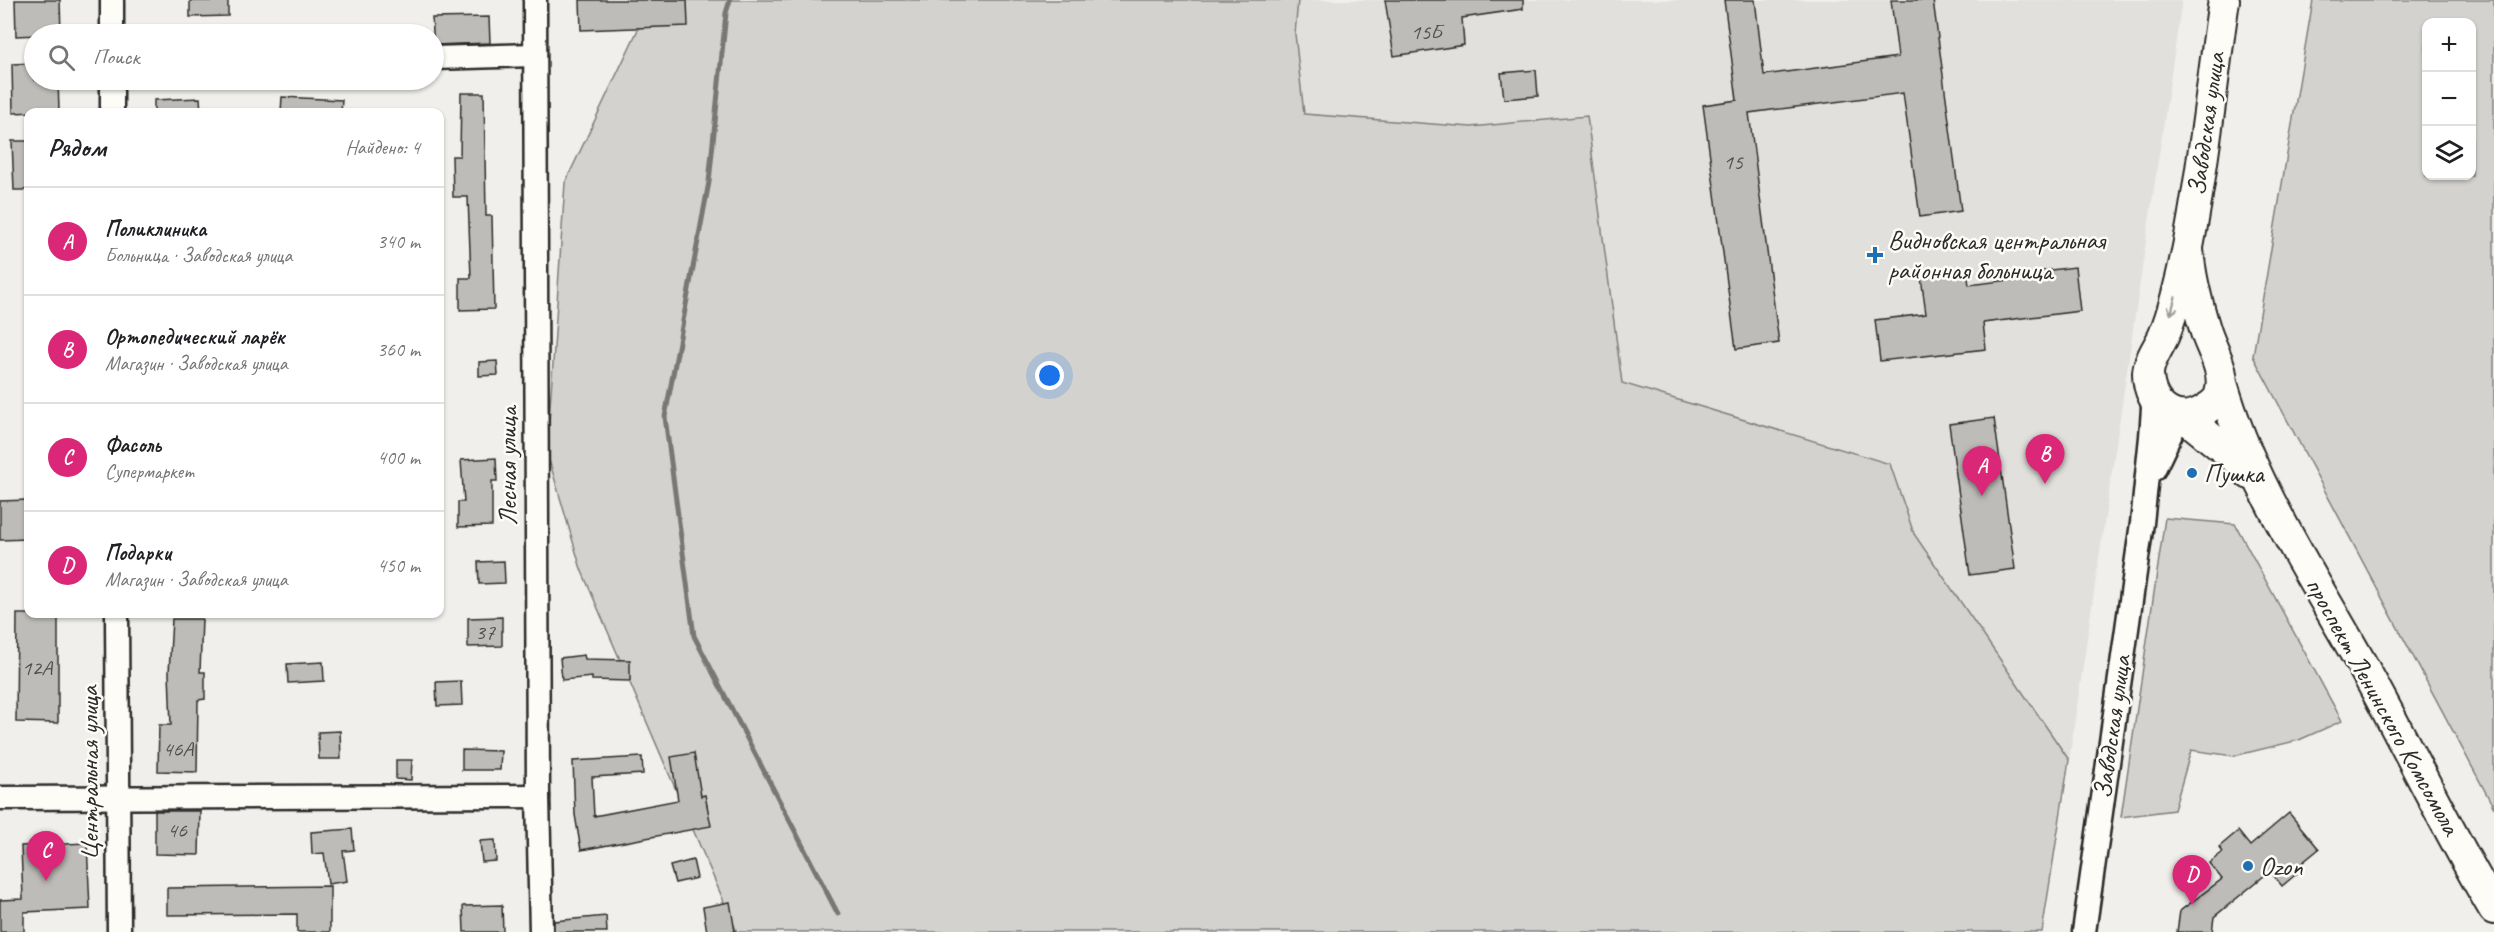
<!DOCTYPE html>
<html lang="ru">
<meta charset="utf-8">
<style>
:root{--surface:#fff;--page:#f6f6f6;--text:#202124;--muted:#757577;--line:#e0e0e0;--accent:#db2777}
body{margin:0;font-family:Caveat,sans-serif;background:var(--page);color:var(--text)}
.controls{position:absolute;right:18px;top:18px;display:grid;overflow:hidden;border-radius:12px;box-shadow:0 2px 4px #0004}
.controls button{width:54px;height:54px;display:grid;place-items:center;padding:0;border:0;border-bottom:2px solid var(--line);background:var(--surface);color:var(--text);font:30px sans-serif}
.you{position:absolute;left:1050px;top:376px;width:21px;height:21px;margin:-15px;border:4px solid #fff;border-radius:50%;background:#1a73e8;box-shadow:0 0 0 9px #1a73e833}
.badge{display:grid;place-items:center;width:39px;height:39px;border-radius:50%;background:var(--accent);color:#fff;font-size:20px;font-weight:700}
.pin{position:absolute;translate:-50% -50px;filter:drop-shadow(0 2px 3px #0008)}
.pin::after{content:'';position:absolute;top:32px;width:21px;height:18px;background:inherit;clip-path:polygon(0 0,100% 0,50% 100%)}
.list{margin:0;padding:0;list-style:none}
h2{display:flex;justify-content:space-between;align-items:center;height:78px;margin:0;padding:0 24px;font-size:26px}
h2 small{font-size:20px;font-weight:400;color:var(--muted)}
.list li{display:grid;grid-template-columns:39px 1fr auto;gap:18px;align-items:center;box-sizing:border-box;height:108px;padding:0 24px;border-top:2px solid var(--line)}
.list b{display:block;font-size:22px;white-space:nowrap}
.list p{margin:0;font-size:20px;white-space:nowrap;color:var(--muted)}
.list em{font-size:20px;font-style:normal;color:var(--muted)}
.icon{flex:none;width:33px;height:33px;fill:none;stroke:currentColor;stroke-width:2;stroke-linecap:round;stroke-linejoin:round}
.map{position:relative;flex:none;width:2494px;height:932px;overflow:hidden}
.search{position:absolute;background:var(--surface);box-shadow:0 2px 4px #0004;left:24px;top:24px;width:420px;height:66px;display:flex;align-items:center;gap:15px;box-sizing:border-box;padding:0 21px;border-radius:33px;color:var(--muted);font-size:22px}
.panel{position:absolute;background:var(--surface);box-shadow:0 2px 4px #0004;left:24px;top:108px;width:420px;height:510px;border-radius:12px}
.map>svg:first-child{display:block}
.built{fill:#e1e0dc}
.green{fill:#d3d2cf;stroke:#7f7e7d;stroke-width:1.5;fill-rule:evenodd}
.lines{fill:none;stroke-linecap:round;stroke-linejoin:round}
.stream{stroke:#777775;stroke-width:5}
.building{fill:#bdbcb8;stroke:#2b2b2b;stroke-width:1.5}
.minor-casing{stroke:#2b2b2b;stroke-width:27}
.major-casing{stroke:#2b2b2b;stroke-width:34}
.minor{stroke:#fdfcf7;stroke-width:22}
.major{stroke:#fdfcf7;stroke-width:30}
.oneway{stroke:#9e9e9b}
.poi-dot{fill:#1f6fb2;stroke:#fdfcf7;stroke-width:2}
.labels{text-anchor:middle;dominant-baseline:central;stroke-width:5;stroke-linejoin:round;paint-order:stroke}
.number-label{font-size:22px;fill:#504f4e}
.street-label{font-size:26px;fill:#2b2b2b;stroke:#fdfcf7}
.poi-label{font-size:26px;fill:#2b2b2b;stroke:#fdfcf7;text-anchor:start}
</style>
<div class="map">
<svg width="2494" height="932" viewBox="0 0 2494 932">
<rect width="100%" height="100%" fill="#f0efeb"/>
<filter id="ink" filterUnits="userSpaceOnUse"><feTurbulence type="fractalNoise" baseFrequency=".0167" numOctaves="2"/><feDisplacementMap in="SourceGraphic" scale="12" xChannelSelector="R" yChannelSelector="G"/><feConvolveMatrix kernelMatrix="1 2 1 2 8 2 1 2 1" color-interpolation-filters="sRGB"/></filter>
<g filter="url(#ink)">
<!-- built -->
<path class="built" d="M1298,0H2182L2069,760L1914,534L1890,464L1622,383L1587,116L1471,127L1304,114L1295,34Z"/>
<!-- green -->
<g class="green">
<path d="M652,0H1298L1295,34L1304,114L1471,127L1587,116L1622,383L1890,464L1914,534L2069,760L2042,932H737L581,569L547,453L565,183Z"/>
<path d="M2313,0H2494V808L2253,356ZM2426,22H2472V176H2426Z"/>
<path d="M2165,518L2235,524L2342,721L2299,740L2234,756L2191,750L2174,810L2121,817Z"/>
</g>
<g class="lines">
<!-- stream -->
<path class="stream" d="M730,0L726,13L709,182L665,417L694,636L838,914"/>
</g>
<!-- building -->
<g class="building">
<path d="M15,0H60L61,34L16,36Z"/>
<path d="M580,0H687L688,26L581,30Z"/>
<path d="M1385,0H1523V9L1462,18L1464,45L1394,56Z"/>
<path d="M1724,0H1755L1764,75L1898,57L1891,0H1933L1961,211L1920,217L1903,93L1749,113L1779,343L1736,349L1703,105L1737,100Z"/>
<path d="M190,1H228V16L190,17Z"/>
<path d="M489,17L490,43L434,45L432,18Z"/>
<path d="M34,63V80H58L59,111L13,113L12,64Z"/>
<path d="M1536,70L1538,96L1504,99L1501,73Z"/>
<path d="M461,93H484L486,216H492L494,309L460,310V278H471L468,197H453L452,156H460Z"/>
<path d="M282,97L342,100L341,112H281Z"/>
<path d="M200,98L201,112H154V100Z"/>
<path d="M12,141H28V190H14Z"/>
<path d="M2075,267L2080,311L1983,323L1986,349L1880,361L1875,320L1926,314L1921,277L1967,272L1969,285L2043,276V271Z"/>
<path d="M497,361L498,375L479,376V362Z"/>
<path d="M1994,418L2015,569L1970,575L1949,424Z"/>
<path d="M496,458L497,481H492V526L458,527V502H464L461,460Z"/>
<path d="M28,500V539L0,540V501Z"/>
<path d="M504,561L505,583L479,584L478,562Z"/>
<path d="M17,614H58V723L16,722Z"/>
<path d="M502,617V646L468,647V618Z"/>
<path d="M172,619H202L200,672H205V699L198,700L197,772L158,771L159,725H171L169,673Z"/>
<path d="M584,655L585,659L630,660V681L592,680V677L562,680L560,658Z"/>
<path d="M323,662L324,681L288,683L287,664Z"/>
<path d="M461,681L462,705L437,706L436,682Z"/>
<path d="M340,731L341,759H319L318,732Z"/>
<path d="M462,750L501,751L500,770H462Z"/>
<path d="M694,753L701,796L705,795L711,826L581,850L575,815L573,761L642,757L643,774L592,777L594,816L678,800L671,757Z"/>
<path d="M396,760H412L411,780L396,779Z"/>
<path d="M155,811H200L199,855L155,854Z"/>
<path d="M2289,813L2319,849L2297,867L2300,871L2282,886L2270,871L2214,917L2212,932H2177L2180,911L2222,879L2209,863L2223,852L2219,847L2238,831L2250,846Z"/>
<path d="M352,829L354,850L343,851L347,881L328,884L324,853L312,854L311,832Z"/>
<path d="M495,840L496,861L482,862L480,841Z"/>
<path d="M87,843L90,909L24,912V932H0V900L23,899L21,846Z"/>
<path d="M693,860L697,878L675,883L670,866Z"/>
<path d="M330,886V932H297V914L167,915V888Z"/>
<path d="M730,902L735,932H707L703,907Z"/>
<path d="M502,905L503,932H464L463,906Z"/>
<path d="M606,916L607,932H554V921Z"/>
</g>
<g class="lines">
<!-- minor casing -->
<g class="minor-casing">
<g id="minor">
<path d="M112,0V34"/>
<path d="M535,0L538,796L541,932"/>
<path d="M434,58L533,55"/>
<path d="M112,80V112"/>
<path d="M2154,469L2179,417"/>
<path d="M117,614L119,932"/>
<path d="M0,798L538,796"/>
<path d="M2084,932L2142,523L2151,437L2153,408L2151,391"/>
</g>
</g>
<!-- major casing -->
<g class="major-casing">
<g id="major">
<path d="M2188,249C2190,276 2197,303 2205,329C2211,350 2227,371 2220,394C2219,399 2214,404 2209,407C2179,430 2148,408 2148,373C2149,359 2159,347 2164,335C2175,308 2182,276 2188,247C2204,166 2212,82 2224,0"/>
<path d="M2222,383C2250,483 2316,582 2366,672C2410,751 2448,832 2494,909"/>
<path d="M2186,418L2234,457L2250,474"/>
</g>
</g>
<!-- minor -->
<use href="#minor" class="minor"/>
<!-- major -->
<use href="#major" class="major"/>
</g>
<!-- one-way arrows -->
<defs><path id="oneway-shaft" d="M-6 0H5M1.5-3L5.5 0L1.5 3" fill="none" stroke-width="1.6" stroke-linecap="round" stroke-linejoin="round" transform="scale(1.5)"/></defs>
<use class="oneway" href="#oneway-shaft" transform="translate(2173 306) rotate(105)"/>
</g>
<!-- markers -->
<g class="poi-dot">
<path d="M1872 246h6v6h6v6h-6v6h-6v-6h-6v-6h6z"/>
<circle cx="2192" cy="473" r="6"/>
<circle cx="2248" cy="866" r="6"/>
</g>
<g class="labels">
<!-- number labels -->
<g class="number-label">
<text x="1426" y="32">15Б</text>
<text x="1733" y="162">15</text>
<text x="485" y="632">37</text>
<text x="37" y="668">12А</text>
<text x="178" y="749">46А</text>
<text x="177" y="830">46</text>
</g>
<!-- street labels -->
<g class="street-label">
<text transform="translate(2206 124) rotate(-82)">Заводская улица</text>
<text transform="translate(507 466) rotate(-90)">Лесная улица</text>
<text transform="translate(2383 706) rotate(61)">проспект Ленинского Комсомола</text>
<text transform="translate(2112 727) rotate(-82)">Заводская улица</text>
<text transform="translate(89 773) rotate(-90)">Центральная улица</text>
</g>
<!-- poi labels -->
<g class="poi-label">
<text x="1888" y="240">Видновская центральная<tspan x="1888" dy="30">районная больница</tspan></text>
<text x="2204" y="473">Пушка</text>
<text x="2260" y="866">Ozon</text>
</g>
</g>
</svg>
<div class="controls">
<button>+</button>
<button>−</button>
<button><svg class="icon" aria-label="layers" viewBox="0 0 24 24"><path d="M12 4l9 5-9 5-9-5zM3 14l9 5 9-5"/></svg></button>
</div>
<div class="you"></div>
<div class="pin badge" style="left:1982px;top:496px">A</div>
<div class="pin badge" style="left:2045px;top:484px">B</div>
<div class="pin badge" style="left:46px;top:881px">C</div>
<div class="pin badge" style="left:2192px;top:905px">D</div>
<div class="search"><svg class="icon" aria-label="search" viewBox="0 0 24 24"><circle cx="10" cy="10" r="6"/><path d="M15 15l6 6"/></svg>Поиск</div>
<section class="panel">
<h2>Рядом<small>Найдено: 4</small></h2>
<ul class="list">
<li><span class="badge">A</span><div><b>Поликлиника</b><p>Больница · Заводская улица</p></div><em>340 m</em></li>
<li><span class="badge">B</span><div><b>Ортопедический ларёк</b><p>Магазин · Заводская улица</p></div><em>360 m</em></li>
<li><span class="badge">C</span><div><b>Фасоль</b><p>Супермаркет</p></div><em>400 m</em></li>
<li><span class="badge">D</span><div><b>Подарки</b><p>Магазин · Заводская улица</p></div><em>450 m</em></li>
</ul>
</section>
</div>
